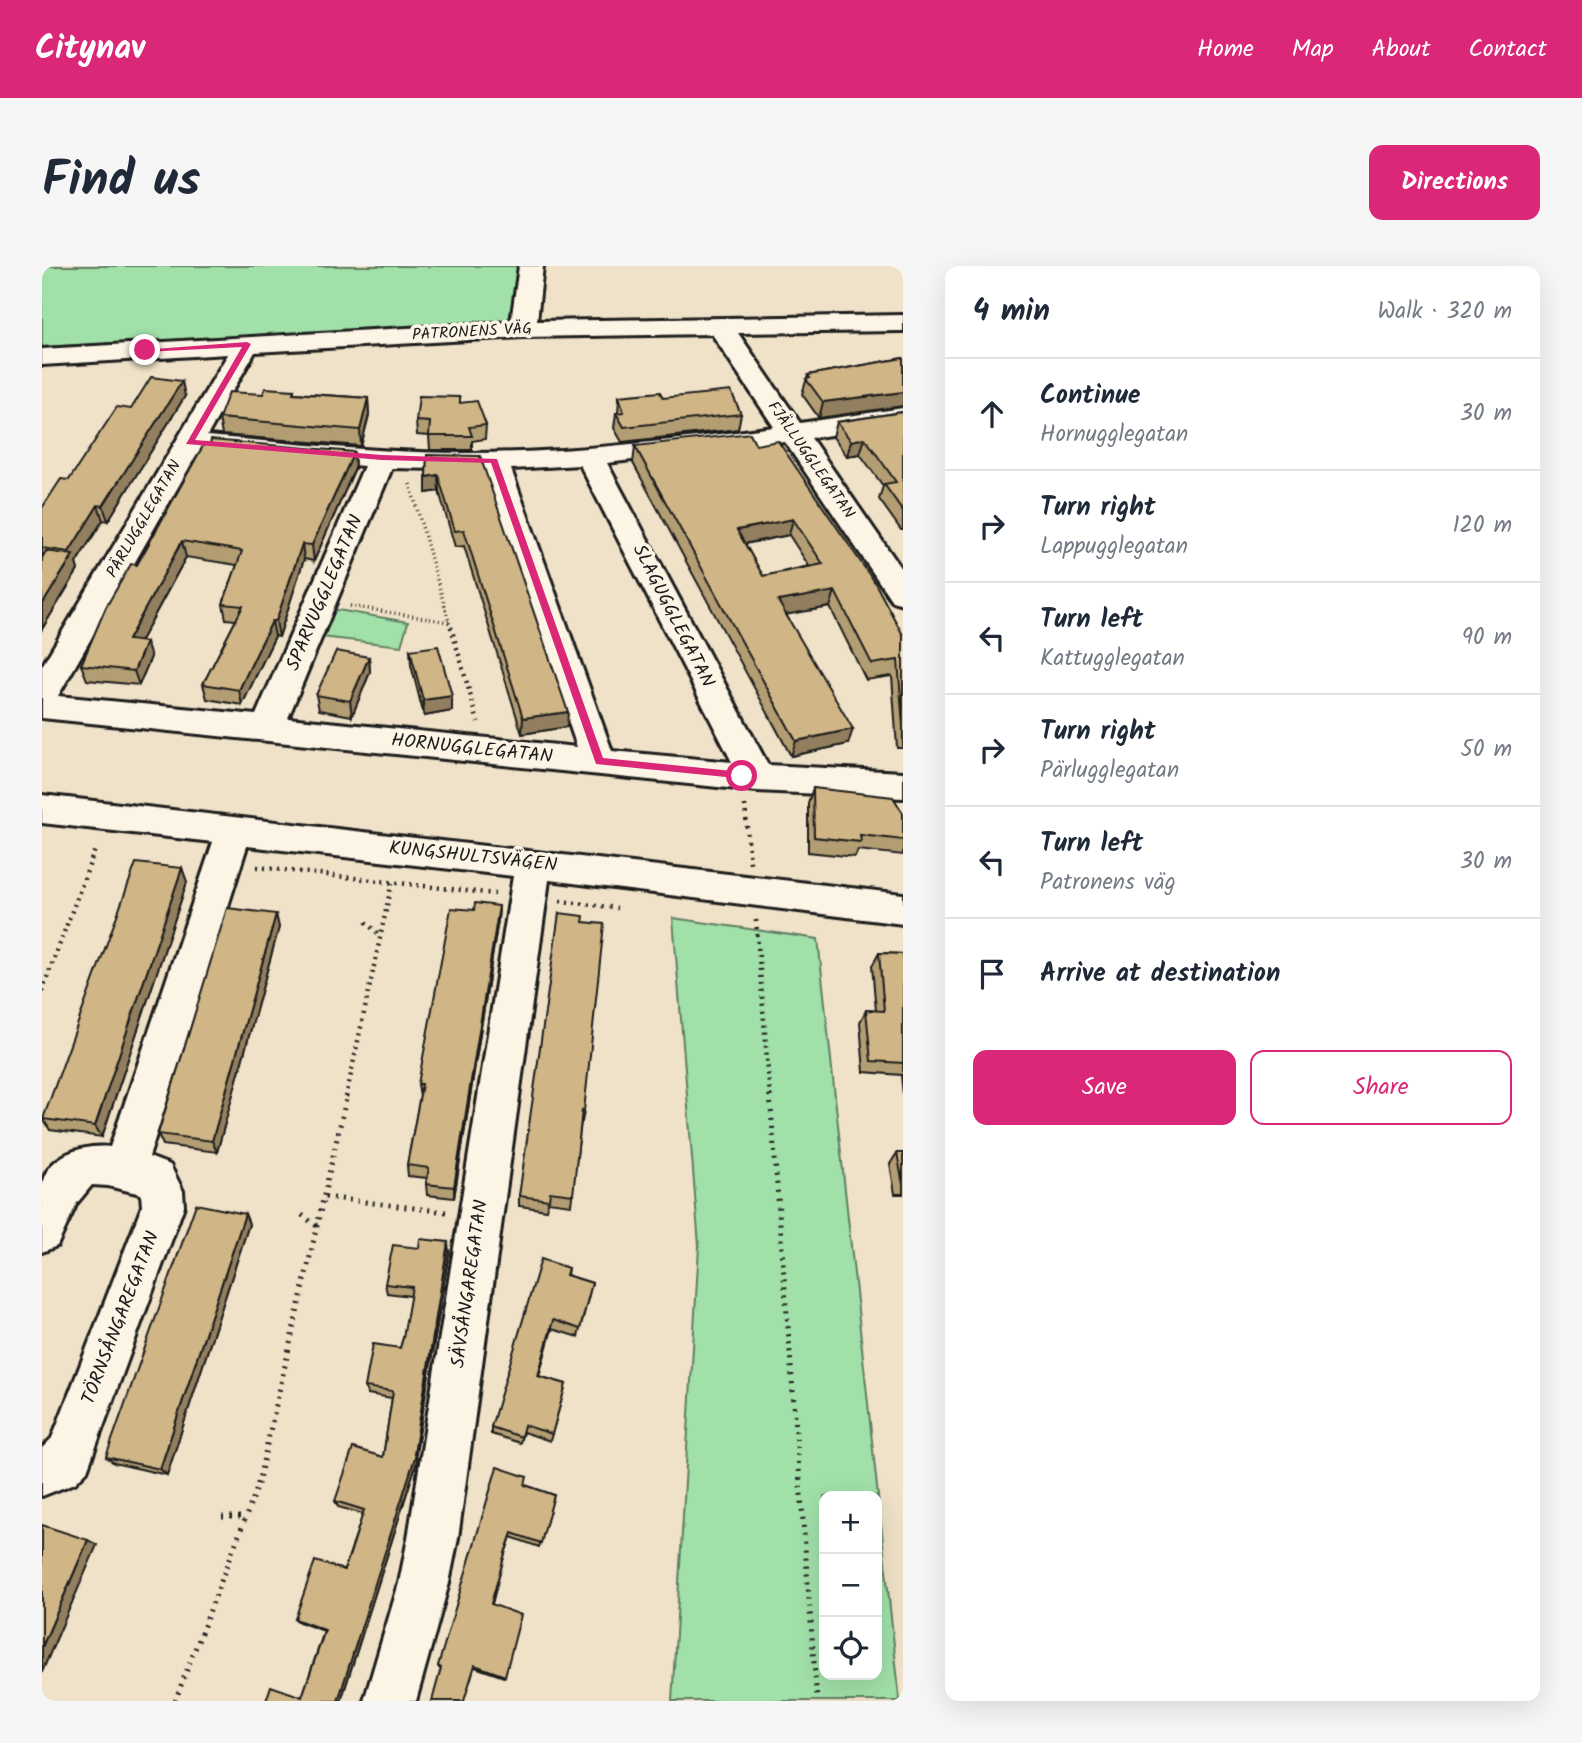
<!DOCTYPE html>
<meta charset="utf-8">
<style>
:root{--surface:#fff;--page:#f6f6f7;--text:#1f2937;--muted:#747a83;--line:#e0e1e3;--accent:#db2777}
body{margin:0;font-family:Kalam,sans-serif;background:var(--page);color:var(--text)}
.controls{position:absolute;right:21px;bottom:21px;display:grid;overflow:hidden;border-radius:14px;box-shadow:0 7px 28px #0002}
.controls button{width:63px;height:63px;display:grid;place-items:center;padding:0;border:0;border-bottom:2px solid var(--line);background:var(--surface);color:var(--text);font:35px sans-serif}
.stop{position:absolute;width:21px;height:21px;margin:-16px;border:5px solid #db2777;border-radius:50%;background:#fff}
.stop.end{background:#db2777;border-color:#fff;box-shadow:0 2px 7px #0008}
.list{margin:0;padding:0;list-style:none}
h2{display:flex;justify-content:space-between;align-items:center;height:91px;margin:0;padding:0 28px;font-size:30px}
h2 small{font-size:23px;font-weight:400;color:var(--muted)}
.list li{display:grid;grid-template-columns:46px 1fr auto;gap:21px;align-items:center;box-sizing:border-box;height:112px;padding:0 28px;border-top:2px solid var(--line)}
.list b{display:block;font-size:26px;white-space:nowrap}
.list p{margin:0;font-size:23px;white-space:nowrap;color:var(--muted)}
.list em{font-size:23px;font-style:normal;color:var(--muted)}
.actions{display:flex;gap:14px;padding:21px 28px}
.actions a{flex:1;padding:16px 0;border:2px solid var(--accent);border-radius:14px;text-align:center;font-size:24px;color:var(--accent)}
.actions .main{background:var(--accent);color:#fff}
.icon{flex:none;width:38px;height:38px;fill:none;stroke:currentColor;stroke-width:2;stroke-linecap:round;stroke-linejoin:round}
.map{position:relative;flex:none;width:861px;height:1435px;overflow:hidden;border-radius:14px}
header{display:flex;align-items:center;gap:42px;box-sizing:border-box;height:98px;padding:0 35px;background:var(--accent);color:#fff}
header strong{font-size:33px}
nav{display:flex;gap:38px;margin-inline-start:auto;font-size:24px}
.intro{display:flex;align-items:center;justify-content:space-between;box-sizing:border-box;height:168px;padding:0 42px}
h1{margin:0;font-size:49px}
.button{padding:18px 32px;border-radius:14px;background:var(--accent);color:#fff;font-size:24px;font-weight:700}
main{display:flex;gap:42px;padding:0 42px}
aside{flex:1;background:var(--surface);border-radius:14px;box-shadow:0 7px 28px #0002}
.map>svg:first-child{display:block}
.green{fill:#a1e0a8;stroke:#5e7e62;stroke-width:2;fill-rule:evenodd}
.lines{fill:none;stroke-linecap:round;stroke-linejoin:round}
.minor-casing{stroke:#1c1c1c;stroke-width:6}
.path-far2{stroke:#1c1c1c;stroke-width:3.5;stroke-dasharray:1 3.5;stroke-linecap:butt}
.path-far1{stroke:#1c1c1c;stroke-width:4.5;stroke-dasharray:2 5;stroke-linecap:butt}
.path{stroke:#1c1c1c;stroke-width:5;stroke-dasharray:2 6;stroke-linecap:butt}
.minor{fill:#fcf5e5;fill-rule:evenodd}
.wall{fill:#b39d73;stroke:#1c1c1c;stroke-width:2;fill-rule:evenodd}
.shaded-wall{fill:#927f5e;stroke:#1c1c1c;stroke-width:2}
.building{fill:#d0b686;stroke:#1c1c1c;stroke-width:2;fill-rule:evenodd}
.route{fill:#db2777}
.labels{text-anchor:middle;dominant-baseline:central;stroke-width:7;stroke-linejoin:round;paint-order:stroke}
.far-street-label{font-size:16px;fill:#1c1c1c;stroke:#fcf5e5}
.street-label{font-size:19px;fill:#1c1c1c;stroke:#fcf5e5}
</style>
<header>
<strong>Citynav</strong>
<nav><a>Home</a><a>Map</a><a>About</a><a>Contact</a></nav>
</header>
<div class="intro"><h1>Find us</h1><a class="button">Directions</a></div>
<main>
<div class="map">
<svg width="861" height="1435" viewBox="0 0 861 1435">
<rect width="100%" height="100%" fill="#efe2c8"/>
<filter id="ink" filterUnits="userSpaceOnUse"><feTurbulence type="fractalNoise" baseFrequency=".0143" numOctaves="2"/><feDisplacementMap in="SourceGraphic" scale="14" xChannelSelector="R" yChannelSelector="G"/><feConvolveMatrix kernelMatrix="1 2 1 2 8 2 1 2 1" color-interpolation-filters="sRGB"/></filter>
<g filter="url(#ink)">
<!-- green -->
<g class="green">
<path d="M0,0H476L470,49L462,56L0,81Z"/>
<path d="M290,343L366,356L359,380L278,371Z"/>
<path d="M631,652L776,673L858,1435H630L657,980ZM782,1230H835V1409H782Z"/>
</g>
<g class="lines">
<!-- minor casing -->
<g class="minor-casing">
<g id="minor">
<path d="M477,0H501L495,55L861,49V65L696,67L758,157L861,142V158L769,172L861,305V338L850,335L743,176L565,197L726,499L861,506V532L715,525L0,452V400L186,88L0,99V83L469,56ZM670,68L732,161C627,175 521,188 414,187C331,186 248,177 165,170L213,86L481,71ZM156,186L322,200L214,449L16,430ZM538,199L690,496L570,485L469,203ZM350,202L441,204L535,481L246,452Z"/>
<path d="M0,529L861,628V658L507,614L416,1272L407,1317L374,1435H322L357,1317L366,1272L471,610L205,580L107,891L128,899L141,925L142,940L45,1205L33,1217L0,1230V1182L10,1172L100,940L99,928L66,920L50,919L35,937L15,980L0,986C0,965 0,941 0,920C4,889 42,878 68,881L171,576L0,557Z"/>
</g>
</g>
<!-- path-far2 -->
<g class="path-far2">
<path d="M368,218L409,363"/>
<path d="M308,340L407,356"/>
</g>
<!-- path-far1 -->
<g class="path-far1">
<path d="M409,361L436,456"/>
<path d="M703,539L708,597"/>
<path d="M215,601L453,628"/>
<path d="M518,635L575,642"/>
<path d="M714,654L728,831"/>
<path d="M324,656L337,669"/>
<path d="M0,725L54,581"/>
<path d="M304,831L350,616"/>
</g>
<!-- path -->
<g class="path">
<path d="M728,829L775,1435"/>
<path d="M283,931L404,946"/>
<path d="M260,949L276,961"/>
<path d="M180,1251H204"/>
<path d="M133,1435L215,1222L305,829"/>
</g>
<!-- minor -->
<use href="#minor" class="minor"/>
</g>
<!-- wall -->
<g class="wall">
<path d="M861,92L777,152L760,128L766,109Z"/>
<path d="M252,124V127L326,132L327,149L319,180L180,169L177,152L221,128Z"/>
<path d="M143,130L66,255L61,254L34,297L36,304L0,363V242L27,214L89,143Z"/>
<path d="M577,130L621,132L699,148L696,163L580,176L572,162L574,147H576Z"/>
<path d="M418,137L444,159L443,173L430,175V184H388L387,170L375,169L374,155Z"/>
<path d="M861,146V264H859L837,233L841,220L818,188L805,190L791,171L795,156Z"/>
<path d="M714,179L861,369V482H855L850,410L824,414L788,341L744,348L806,478L749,490L591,197L593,180ZM747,269L767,300L721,310L703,278Z"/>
<path d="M312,186L313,202L272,295L262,293L237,371L233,370L200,439L165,433L161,418L194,354L184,353L181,338L195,299L144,291L98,376L109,391L97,419L45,414L39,399L95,299Z"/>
<path d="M385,189L525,461L480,468L422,280L413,281L397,225L384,227Z"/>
<path d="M368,384L410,430V445L382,450L369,399Z"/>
<path d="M327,391L328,406L310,450L277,444L274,429Z"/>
<path d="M771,522L861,547V589L816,584L813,591L766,586V537Z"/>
<path d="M140,602L145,616L60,871L8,864L1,853Z"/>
<path d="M457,640L456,654L412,932L385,929L384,918L385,912L366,910L365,899L378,830L376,818L432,644Z"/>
<path d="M541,656L542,845L540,856H539L529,939L506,936L505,944L477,940V930Z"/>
<path d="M237,661L175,886L121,879L116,868Z"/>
<path d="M837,687L861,688V830L859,809L822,806L818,756L824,744L834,745L830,700Z"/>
<path d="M855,887H861V928H853L848,898Z"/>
<path d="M203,948L207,958L125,1209L72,1197L64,1191Z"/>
<path d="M407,986L374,1188L375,1195L299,1435H224L260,1431L282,1365L257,1356L253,1353L302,1304L321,1248L296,1241L293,1235L341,1191L350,1132L326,1128L323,1121L358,1082L361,1072L369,1030L345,1027L343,1018Z"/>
<path d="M526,1002L525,1009L550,1017L536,1071L510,1063L497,1110L524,1118L508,1175L481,1166L478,1177L449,1168V1161Z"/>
<path d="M483,1219L512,1229L497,1281L469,1271L462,1291L450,1338L463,1410L462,1411L433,1401L399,1403L397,1402L396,1400Z"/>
</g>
<!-- shaded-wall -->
<g class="shaded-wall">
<path d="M140,115L143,130L66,255L61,240Z"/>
<path d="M861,126V140L777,152L781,136Z"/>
<path d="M326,132L327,149L319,180L318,164Z"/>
<path d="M823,172L818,188L805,190L809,175Z"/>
<path d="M312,186L313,202L272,295L270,279Z"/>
<path d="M396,209L397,225L384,227V211Z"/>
<path d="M56,239L61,254L34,297L36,304L0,363V339L29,293L27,286Z"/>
<path d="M751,253L747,269L691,280L695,264Z"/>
<path d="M140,275L144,291L91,389L86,374Z"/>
<path d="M260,278L262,293L237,371L234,355Z"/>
<path d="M793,325L788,341L731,351L736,335Z"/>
<path d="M230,355L233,370L200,439L197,424Z"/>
<path d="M104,376L109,391L97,419L92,405Z"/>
<path d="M327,391L328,406L310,450L308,435Z"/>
<path d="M410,430V445L382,450L381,434Z"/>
<path d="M526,446L525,461L480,468L481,452Z"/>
<path d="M811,463L806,478L749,490L754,475Z"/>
<path d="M140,602L145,616L60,871L53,860Z"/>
<path d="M457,640L456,654L412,932V921Z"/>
<path d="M234,648L237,661L175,886L170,875Z"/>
<path d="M203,948L207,958L125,1209L118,1203Z"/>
<path d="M406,976L407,986L373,1191L374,1188L375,1195L299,1435H296L372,1188Z"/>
<path d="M46,1274L55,1279L0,1406V1381Z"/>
</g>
<!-- building -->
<g class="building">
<path d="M861,92V126L781,136L764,113L768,112L766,109Z"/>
<path d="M109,111L140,115L61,240L56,239L27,286L0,282V242L19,213L27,214L75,141L89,143Z"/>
<path d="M223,122L252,124L251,127L326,132L318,164L177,152L187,126L221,128Z"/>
<path d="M689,125L699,148L582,161L574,147L582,146L577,130L618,126L621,132Z"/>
<path d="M377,130L418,131V137L435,135L444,159L427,161L430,170H387L388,156L374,155Z"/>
<path d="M861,146V245L842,218L854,216L823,172L809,175L795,156Z"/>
<path d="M708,167L714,179L736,175L833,317L861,369V460L856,394L830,398L793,325L736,335L811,463L754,475L593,180ZM751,253L781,298L721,310L695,264Z"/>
<path d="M169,174L312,186L270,279L260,278L234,355H230L197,424L161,418L201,340L181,338L200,285L140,275L86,374L104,376L92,405L39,399L64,341L89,298L95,299L162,178L168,179Z"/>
<path d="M385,189L438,190L526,446L481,452L422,264L413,265L396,209L384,211Z"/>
<path d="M4,285L31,289L0,339V292Z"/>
<path d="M396,380L410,430L381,434L368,384Z"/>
<path d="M294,385L327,391L308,435L274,429Z"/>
<path d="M771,522L851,531L861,547V574L818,569L819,576L772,571Z"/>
<path d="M94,597L140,602L53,860L1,853Z"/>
<path d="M433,637L457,640L412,921L384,918L387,902L365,899L380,818H376L409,642L432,644Z"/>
<path d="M185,642L234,648L170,875L116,868Z"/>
<path d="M517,647L542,650L541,656L562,658L542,845L540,844L531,929L508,926L507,934L477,930Z"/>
<path d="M837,687L861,688V797L829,795L824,744L842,745Z"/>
<path d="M855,887H861V918Z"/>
<path d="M154,938L203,948L118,1203L64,1191Z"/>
<path d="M378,973L406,976L372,1188H374L296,1435H224L229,1420L260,1431L283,1364L253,1353L273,1295L302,1304L307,1291L322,1244L293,1235L311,1182L341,1191L351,1125L323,1121L331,1078L358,1082L361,1072L370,1021L343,1018L351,979L377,982Z"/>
<path d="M499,993L526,1002L524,1009L550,1017L538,1063L511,1054L496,1110L524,1118L510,1168L482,1159L479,1171L449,1161Z"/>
<path d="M455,1201L485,1211L483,1219L512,1229L499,1277L470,1267L463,1287L449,1338L479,1349L463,1410L433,1399L422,1435H390L399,1402L396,1400Z"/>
<path d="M0,1259L46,1274L0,1381Z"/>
</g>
</g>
<!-- route -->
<path class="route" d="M205,76L209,78L153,174L340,189L455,193L561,492L700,506L705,510L704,513L554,498L449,197L340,194L144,178L200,81L103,86L99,84Z"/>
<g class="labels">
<!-- far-street labels -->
<g class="far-street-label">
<text transform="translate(430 66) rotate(-3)">PATRONENS VÄG</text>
<text transform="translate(769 194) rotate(55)">FJÄLLUGGLEGATAN</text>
<text transform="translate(102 253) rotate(-60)">PÄRLUGGLEGATAN</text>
</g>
<!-- street labels -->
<g class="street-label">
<text transform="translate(283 327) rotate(-67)">SPARVUGGLEGATAN</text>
<text transform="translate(631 350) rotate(63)">SLAGUGGLEGATAN</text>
<text transform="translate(430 483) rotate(6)">HORNUGGLEGATAN</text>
<text transform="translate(431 591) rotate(6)">KUNGSHULTSVÄGEN</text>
<text transform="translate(428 1018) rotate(-82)">SÄVSÅNGAREGATAN</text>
<text transform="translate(79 1052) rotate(-69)">TÖRNSÅNGAREGATAN</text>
</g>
</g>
</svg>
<div class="controls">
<button>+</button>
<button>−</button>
<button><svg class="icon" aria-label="locate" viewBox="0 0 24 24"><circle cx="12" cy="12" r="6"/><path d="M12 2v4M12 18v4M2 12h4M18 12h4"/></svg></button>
</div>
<div class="stop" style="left:700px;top:510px"></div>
<div class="stop end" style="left:103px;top:84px"></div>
</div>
<aside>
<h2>4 min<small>Walk · 320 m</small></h2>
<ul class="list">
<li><svg class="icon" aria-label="ahead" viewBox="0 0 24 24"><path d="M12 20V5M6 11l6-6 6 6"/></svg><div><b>Continue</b><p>Hornugglegatan</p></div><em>30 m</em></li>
<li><svg class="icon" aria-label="right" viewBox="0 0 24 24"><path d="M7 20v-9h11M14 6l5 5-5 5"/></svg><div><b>Turn right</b><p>Lappugglegatan</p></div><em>120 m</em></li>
<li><svg class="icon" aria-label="left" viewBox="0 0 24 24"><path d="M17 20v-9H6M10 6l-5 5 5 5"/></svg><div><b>Turn left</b><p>Kattugglegatan</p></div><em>90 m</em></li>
<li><svg class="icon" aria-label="right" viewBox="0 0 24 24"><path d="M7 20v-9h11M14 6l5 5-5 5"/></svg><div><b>Turn right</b><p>Pärlugglegatan</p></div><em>50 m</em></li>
<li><svg class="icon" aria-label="left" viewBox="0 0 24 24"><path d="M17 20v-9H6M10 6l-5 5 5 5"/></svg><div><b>Turn left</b><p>Patronens väg</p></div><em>30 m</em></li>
<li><svg class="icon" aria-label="arrive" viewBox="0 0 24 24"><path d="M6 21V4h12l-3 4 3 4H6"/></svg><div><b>Arrive at destination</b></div></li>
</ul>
<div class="actions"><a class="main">Save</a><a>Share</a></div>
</aside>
</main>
